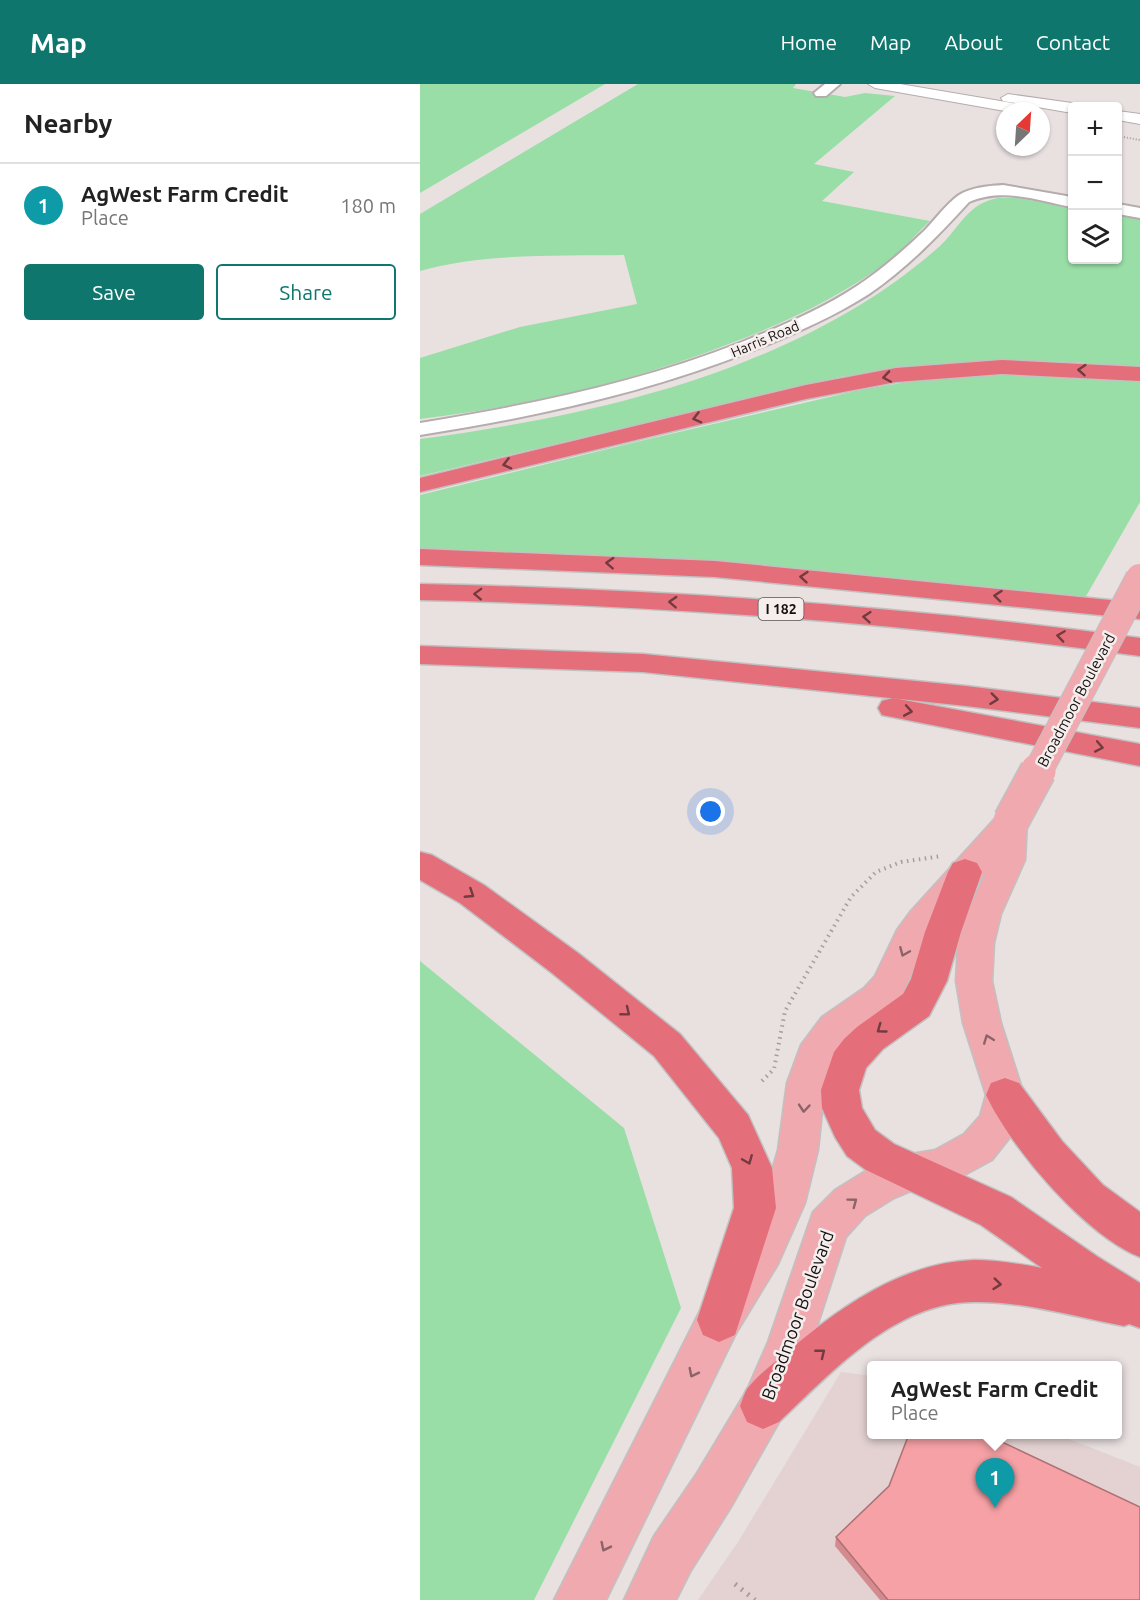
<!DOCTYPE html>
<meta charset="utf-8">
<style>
:root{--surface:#fff;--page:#f6f6f6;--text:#222;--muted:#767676;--line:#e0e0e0;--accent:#0f766e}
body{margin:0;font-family:Ubuntu,sans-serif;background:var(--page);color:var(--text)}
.controls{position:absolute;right:18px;top:18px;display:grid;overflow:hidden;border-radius:6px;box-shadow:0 2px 4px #0004}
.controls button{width:54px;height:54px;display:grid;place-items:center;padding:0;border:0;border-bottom:2px solid var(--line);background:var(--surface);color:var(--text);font:30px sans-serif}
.compass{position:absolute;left:576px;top:18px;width:54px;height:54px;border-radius:50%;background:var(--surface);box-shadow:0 2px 4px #0004;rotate:25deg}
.you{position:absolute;left:291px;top:728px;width:21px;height:21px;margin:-15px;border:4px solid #fff;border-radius:50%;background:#1a73e8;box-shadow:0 0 0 9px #1a73e833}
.badge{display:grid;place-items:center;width:39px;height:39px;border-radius:50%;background:var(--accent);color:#fff;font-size:20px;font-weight:700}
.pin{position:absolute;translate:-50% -50px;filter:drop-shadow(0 2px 3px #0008)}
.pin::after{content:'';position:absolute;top:32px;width:21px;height:18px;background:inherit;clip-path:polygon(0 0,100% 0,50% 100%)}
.popup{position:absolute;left:447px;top:1277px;width:255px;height:78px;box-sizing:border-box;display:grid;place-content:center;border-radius:6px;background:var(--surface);filter:drop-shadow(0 2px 4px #0005);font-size:20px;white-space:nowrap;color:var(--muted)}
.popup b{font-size:22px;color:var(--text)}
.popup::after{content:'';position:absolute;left:50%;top:100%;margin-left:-12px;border:12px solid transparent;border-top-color:var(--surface)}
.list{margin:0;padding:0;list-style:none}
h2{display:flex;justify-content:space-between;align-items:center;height:78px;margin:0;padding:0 24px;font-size:26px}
h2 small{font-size:20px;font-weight:400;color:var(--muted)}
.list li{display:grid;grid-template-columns:39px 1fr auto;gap:18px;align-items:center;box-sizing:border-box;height:84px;padding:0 24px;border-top:2px solid var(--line)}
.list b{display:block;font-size:22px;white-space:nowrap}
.list p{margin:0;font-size:20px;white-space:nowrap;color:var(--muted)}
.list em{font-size:20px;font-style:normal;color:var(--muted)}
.actions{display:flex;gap:12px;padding:18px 24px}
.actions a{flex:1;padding:14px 0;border:2px solid var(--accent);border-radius:6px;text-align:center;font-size:21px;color:var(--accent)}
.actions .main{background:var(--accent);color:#fff}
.icon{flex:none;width:33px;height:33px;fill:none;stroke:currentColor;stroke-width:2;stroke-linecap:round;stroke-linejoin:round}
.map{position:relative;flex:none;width:720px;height:1516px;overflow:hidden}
header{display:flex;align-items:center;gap:36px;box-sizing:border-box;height:84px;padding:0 30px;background:var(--accent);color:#fff}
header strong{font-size:28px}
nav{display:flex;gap:33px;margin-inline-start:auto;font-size:21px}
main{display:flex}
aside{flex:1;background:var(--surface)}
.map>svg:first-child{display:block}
.built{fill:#e4d2d2}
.green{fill:#99dea6}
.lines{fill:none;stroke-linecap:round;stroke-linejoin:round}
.tertiary-casing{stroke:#b5acad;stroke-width:4}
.secondary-casing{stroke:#b5acad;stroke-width:2}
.primary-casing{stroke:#c2c1c1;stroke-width:3}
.motorway-casing{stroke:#c2c1c1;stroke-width:3}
.path-far2{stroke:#a69e9e;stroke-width:2;stroke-dasharray:1 2;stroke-linecap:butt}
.path-far1{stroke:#a69e9e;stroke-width:4;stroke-dasharray:1.5 4.5;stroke-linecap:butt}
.path{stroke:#a69e9e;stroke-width:5;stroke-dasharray:2 6;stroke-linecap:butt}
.tertiary{fill:#fff;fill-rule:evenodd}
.secondary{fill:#fff;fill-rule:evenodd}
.primary{fill:#efa9af;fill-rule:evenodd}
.motorway{fill:#e46f7a;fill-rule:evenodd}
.primary-bridge-far1-casing{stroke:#c2c1c1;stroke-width:30;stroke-linecap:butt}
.primary-bridge-casing{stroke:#c2c1c1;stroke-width:38;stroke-linecap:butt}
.primary-bridge-far1{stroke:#efa9af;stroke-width:28}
.primary-bridge{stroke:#efa9af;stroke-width:35}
.wall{fill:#d48a8e}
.building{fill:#f6a1a5;stroke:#ac7174;stroke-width:1.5}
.oneway{stroke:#713b40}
.oneway2{stroke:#8c6467}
.labels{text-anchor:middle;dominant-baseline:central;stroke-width:5;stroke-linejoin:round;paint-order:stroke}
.far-street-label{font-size:14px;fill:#131010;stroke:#f6eded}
.shield{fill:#f6eded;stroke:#575252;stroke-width:1.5}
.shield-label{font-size:14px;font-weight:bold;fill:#131010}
.street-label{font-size:15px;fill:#131010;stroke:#f6eded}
.near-street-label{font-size:18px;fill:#131010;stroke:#f6eded}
</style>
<header>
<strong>Map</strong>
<nav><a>Home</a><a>Map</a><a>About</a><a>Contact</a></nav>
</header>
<main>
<aside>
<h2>Nearby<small></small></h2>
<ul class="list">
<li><span class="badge" style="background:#0f9aa8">1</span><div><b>AgWest Farm Credit</b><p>Place</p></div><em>180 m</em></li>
</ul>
<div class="actions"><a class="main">Save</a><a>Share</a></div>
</aside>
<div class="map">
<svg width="720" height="1516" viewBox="0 0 720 1516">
<rect width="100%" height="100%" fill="#e9e0e0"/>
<!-- built -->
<path class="built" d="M421,1288L452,1292V1350L639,1351L720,1383V1516H278L318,1458Z"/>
<!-- green -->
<g class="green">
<path d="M0,0H185L0,109Z"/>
<path d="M218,0H376L373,4L425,13L445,9L475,12L394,80L434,88L402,117L510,137C497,149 485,164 471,175C424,211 369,237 314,258C210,299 110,321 0,335V274L100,243L217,220L204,171C140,172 62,169 0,187V130Z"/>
<path d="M578,114H598L652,123V176H698V130L720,134V283L652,278L569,277L497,282L420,293L0,392V355C151,335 308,301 440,221C468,204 495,184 520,162C540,143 548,119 578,114Z"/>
<path d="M619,289L720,296V418L665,514L436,490L193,475L0,470V411L216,358L444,305L501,296Z"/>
<path d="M0,877L204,1044L261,1224L114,1516H0Z"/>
</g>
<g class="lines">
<!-- tertiary casing -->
<g class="tertiary-casing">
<g id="tertiary">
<path d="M405,0H420L406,12H396L394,9Z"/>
<path d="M583,101L652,113V123C618,117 584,103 549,118C518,152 487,184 449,210C413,233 374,250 334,266C227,309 114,333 0,351V339C110,321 218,299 322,258C362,242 402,225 437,202C461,186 483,167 504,147C515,136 526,120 539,111C552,103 569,102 583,101Z"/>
<path d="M698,120L720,124V134L698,130Z"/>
</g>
</g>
<!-- secondary casing -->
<g class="secondary-casing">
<g id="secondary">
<path d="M448,0H480L609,22L617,27H585L455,4Z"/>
<path d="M588,10L652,19L658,22H652V29L583,17L581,14Z"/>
<path d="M698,27L720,30V40L698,36Z"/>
</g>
</g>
<!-- primary casing -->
<g class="primary-casing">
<path id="primary" d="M591,725L602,729L607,737L605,776L581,830L574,859L572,897L581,939L604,1011L597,1040L591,1052L572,1076L535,1096L521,1101L493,1106L474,1114L445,1132L426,1153L391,1261L359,1338L311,1423L270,1488L256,1516H204L234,1452L277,1389L327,1306L348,1258L393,1128L415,1106L444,1088L491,1070L515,1066L544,1050L560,1032L566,1011L543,939L536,897L538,859L547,830L566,788L504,862L482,911L470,926L428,955L411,978L405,999L398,1066L385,1119L358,1180L315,1251L186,1516H134L283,1221L328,1152L343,1118L358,1066L367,999L381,961L402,933L444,904L455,892L477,846L491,827L580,729Z"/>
</g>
<!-- motorway casing -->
<g class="motorway-casing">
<g id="motorway">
<path d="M582,276L720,283V297L582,290L476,298L386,315L0,408V394L386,301L476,284Z"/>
<path d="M0,465L295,477L720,519V535L295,493L0,481Z"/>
<path d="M0,500C241,505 481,522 720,554V572C481,539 241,521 0,516Z"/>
<path d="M0,562L223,570L546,602L720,624V644L546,622L223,588L0,580Z"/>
<path d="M473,614L720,660V682L462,631L458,624L462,617Z"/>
<path d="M0,768L12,771L64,801L158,869L260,950L328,1031L352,1084L356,1124L315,1251L299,1258L283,1251L277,1236L314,1124L312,1084L299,1054L234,972L132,889L40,819L0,796Z"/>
<path d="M545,775L557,779L562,788L541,848L527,897L509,932L463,965L446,984L439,1006L442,1024L455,1046L474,1060L591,1113L678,1173L720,1199V1244L709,1240L704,1242C655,1233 604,1217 554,1218C475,1218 412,1288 359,1338L343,1345L327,1338L320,1322C322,1317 324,1310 327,1305C338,1290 357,1277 371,1265C421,1222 485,1178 554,1176C576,1176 600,1180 622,1184L561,1141L446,1086L427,1072L415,1053L402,1024L401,1006L414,968L424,955L437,943L483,910L491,895L505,848L528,788L533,779Z"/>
<path d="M585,994L599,999L642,1057L683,1101L720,1128V1173C665,1151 591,1064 566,1011L571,999Z"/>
</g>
</g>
<!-- path-far2 -->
<path class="path-far2" d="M698,52L720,56"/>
<!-- path-far1 -->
<path class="path-far1" d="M342,997L354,985L365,927L431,813L456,788L481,778L522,772"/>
<!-- path -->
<path class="path" d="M315,1500L335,1516"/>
<!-- tertiary -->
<use href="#tertiary" class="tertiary"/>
<!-- secondary -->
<use href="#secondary" class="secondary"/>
<!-- primary -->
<use href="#primary" class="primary"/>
<!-- motorway -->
<use href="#motorway" class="motorway"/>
<!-- primary-bridge-far1 casing -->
<g class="primary-bridge-far1-casing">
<path id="primary-bridge-far1" d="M617,689L720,494"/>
</g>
<!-- primary-bridge casing -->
<g class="primary-bridge-casing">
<path id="primary-bridge" d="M591,737L618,687"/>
</g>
<!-- primary-bridge-far1 -->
<use href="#primary-bridge-far1" class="primary-bridge-far1"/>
<!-- primary-bridge -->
<use href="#primary-bridge" class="primary-bridge"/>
</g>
<!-- wall -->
<path class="wall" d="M416,1453L720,1516H460L415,1462Z"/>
<!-- building -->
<path class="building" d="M489,1350H565L720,1423V1516H468L416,1453L469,1402Z"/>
<!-- one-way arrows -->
<defs><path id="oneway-chevron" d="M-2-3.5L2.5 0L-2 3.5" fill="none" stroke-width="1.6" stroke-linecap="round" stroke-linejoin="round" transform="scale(1.5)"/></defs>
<g class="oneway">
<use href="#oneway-chevron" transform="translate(662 286) rotate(-176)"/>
<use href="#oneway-chevron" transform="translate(467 293) rotate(171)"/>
<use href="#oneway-chevron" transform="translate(277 334) rotate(166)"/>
<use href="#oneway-chevron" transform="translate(87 380) rotate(166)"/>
<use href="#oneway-chevron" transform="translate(190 479) rotate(-177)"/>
<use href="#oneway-chevron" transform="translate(384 493) rotate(-175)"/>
<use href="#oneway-chevron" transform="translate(58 510) rotate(-178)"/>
<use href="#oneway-chevron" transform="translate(578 512) rotate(-174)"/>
<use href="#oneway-chevron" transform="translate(253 518) rotate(-177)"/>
<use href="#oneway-chevron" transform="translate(447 533) rotate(-175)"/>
<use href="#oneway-chevron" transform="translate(641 552) rotate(-172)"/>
<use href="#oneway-chevron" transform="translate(574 615) rotate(7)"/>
<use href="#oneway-chevron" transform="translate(488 627) rotate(10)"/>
<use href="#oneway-chevron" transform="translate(679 663) rotate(11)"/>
<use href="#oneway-chevron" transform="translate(50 810) rotate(33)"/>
<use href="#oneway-chevron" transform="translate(206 928) rotate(39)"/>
<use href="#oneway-chevron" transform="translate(461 945) rotate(144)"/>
<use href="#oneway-chevron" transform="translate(328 1076) rotate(68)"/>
<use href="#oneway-chevron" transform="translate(577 1200) rotate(6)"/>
<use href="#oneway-chevron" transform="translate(401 1269) rotate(-39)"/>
</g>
<g class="oneway2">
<use href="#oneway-chevron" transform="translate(484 868) rotate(113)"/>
<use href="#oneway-chevron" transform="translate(568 955) rotate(-111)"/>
<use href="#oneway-chevron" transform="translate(384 1024) rotate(95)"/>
<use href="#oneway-chevron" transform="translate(433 1118) rotate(-37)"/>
<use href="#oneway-chevron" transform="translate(273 1289) rotate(117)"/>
<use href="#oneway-chevron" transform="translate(185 1463) rotate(116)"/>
</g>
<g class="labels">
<!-- far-street labels -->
<g class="far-street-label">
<text transform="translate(345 255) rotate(-23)">Harris Road</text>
</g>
<!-- shield labels -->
<rect class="shield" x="338.5" y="514" width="45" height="22" rx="4.5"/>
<g class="shield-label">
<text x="361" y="525">I 182</text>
</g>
<!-- street labels -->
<g class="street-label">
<text transform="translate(656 616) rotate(-62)">Broadmoor Boulevard</text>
</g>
<!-- near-street labels -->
<g class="near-street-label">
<text transform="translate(377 1231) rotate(-70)">Broadmoor Boulevard</text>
</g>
</g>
</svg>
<div class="controls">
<button>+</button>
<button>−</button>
<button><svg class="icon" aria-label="layers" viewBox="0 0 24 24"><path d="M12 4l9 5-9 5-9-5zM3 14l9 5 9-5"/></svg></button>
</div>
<svg class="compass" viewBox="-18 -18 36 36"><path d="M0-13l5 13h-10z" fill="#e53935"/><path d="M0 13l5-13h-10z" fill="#767676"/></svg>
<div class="you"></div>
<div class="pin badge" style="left:575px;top:1424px;background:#0f9aa8">1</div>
<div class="popup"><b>AgWest Farm Credit</b>Place</div>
</div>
</main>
